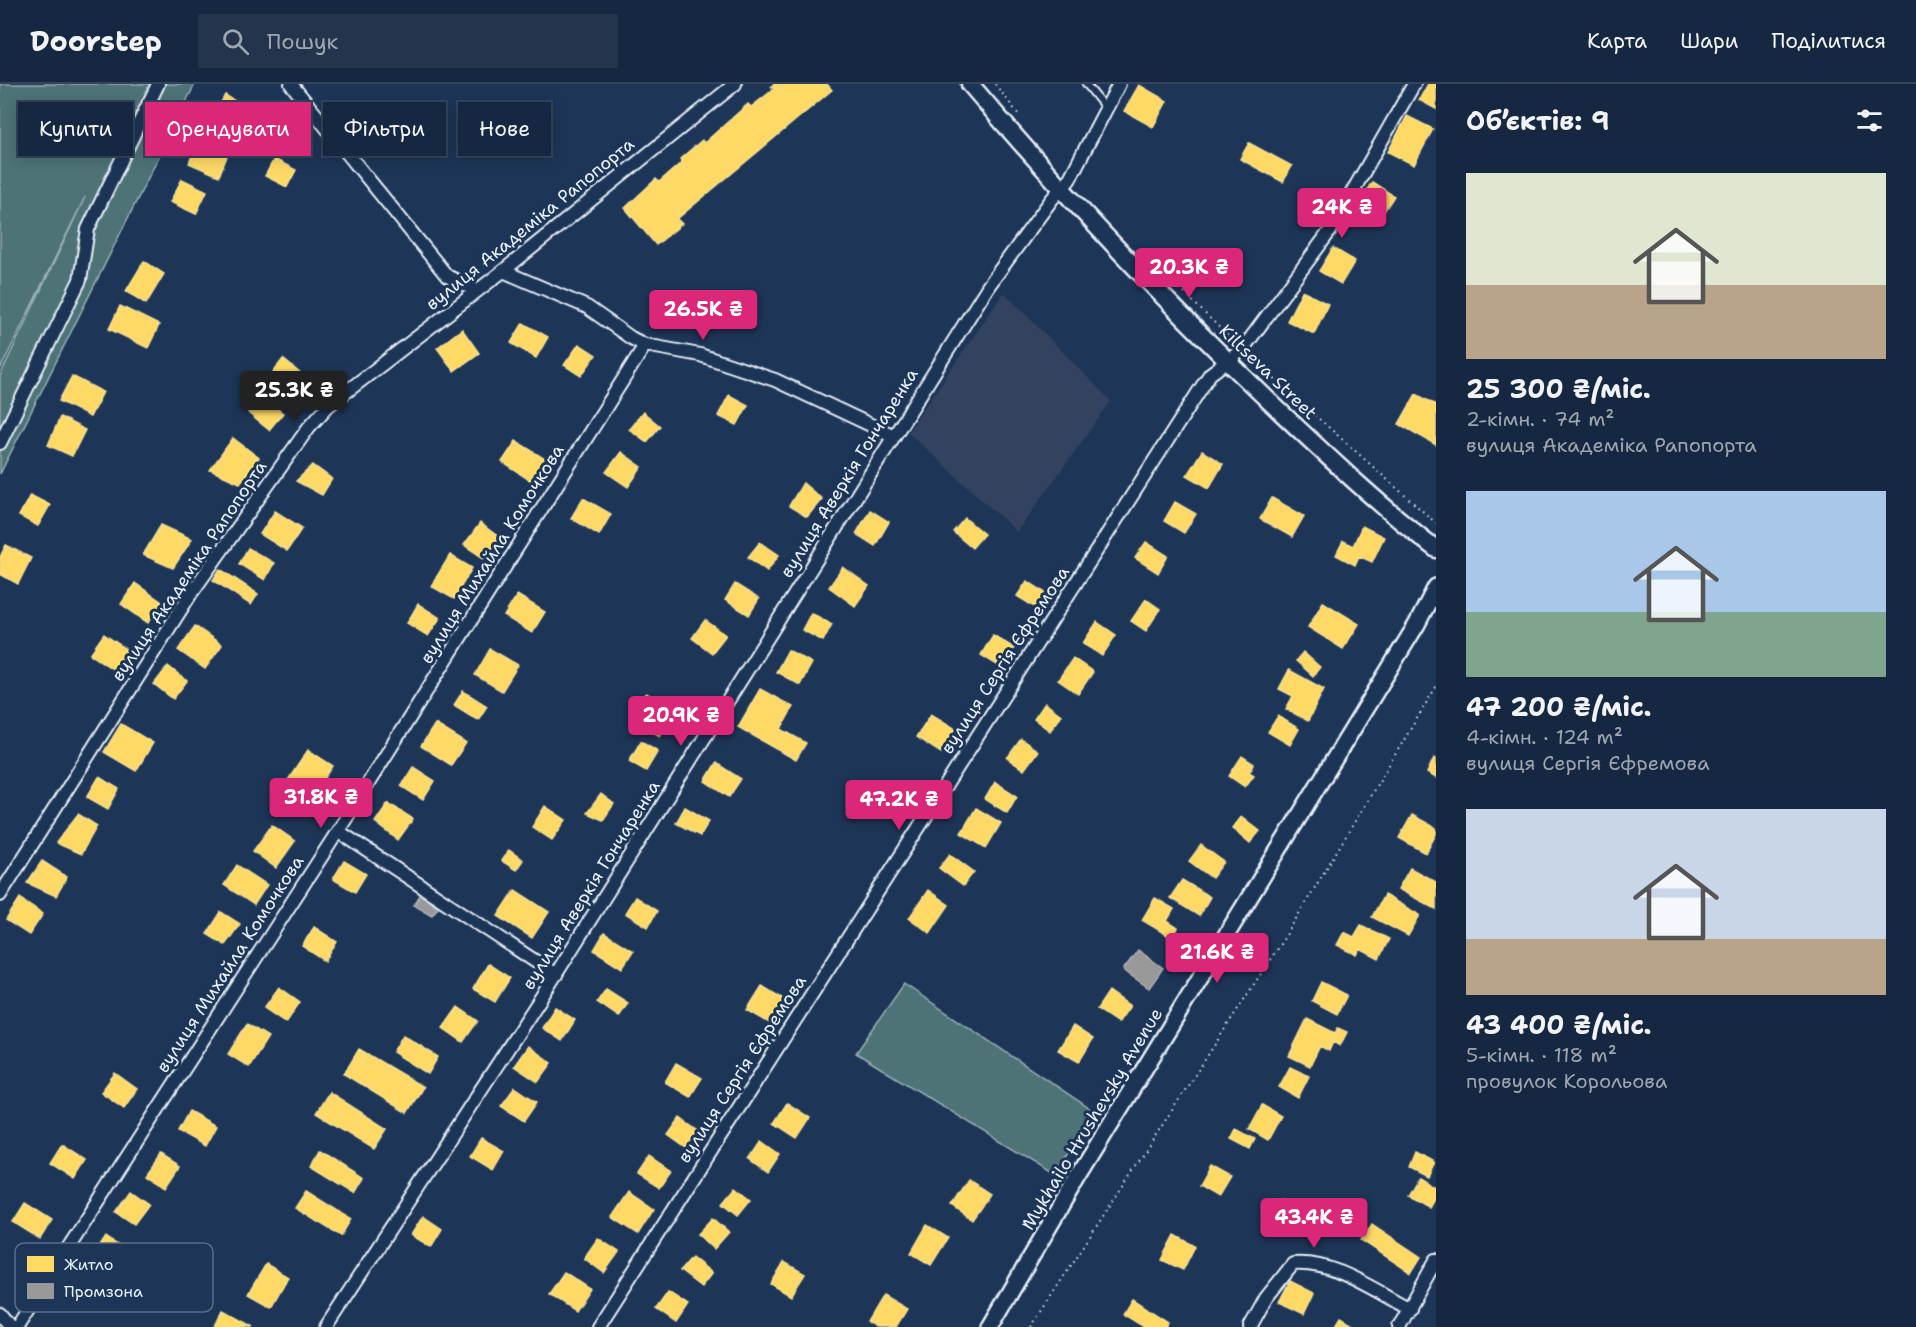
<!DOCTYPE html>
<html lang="uk">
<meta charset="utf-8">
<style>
:root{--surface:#162841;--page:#23344c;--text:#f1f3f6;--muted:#9ea6b1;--line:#35445a;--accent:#db2777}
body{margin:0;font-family:"Shantell Sans",sans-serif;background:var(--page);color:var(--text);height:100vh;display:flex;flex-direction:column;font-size:22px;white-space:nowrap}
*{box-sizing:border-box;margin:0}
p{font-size:20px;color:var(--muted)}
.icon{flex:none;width:33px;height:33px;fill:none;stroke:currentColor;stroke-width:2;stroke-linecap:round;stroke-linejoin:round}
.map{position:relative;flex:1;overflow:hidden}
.sheet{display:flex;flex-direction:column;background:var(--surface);width:480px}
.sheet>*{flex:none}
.banner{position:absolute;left:18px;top:18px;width:570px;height:54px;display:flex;gap:12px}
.price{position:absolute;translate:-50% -51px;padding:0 14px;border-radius:6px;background:var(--accent);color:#fff;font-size:20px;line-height:39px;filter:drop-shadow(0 2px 3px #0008)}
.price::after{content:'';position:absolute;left:50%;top:36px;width:18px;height:14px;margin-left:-9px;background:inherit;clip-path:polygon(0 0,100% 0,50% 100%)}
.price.selected{background:#222;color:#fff}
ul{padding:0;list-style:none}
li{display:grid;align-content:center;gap:12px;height:318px;padding:0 30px}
li span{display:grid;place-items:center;height:186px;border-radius:0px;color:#555}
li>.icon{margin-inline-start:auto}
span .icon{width:108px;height:108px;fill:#fffc;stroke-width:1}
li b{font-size:26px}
h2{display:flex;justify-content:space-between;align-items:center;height:72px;padding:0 30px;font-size:26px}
.tag{padding:0 21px;border-radius:0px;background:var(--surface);box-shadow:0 3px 15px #0003,0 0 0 2px var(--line);font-size:21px;line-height:54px}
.tag.selected{background:var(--accent);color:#fff}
header{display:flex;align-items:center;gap:36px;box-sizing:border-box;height:84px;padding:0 30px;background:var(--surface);border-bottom:2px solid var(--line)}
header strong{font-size:28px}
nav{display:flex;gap:33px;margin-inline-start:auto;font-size:21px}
.search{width:420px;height:54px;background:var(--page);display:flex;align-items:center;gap:15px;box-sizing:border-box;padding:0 21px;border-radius:0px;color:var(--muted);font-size:22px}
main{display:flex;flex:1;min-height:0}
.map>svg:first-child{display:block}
</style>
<header>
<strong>Doorstep</strong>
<div class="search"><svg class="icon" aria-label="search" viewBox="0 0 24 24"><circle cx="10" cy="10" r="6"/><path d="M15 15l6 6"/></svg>Пошук</div>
<nav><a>Карта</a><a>Шари</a><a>Поділитися</a></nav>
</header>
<main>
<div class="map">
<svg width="1436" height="1243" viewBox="0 0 1436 1243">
<rect width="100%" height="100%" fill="#1d3557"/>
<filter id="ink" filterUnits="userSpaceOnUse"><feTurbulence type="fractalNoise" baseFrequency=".0167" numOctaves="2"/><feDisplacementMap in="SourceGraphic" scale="12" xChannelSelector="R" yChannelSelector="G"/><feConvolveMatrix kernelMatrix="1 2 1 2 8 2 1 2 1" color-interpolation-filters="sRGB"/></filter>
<g filter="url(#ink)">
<path fill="#32435e" d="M1004,208L1111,317L1017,448L908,348Z"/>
<path fill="#4d7376" stroke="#9ab2b7" stroke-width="1.5" d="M0,0H195L0,390V292L85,113L0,286Z
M904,900L1095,1028L1055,1091L856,969Z"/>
<path fill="#ffd966" stroke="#f8e092" stroke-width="1.5" d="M774,0H827L832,6L677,135L682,140L656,161L625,124L656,95L659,98L682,78L680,75L702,56L704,59L748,20L751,23L774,5L771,2Z
M1428,0H1436V25L1419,16Z
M1139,1L1167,17L1153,43L1124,27Z
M225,11L250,26L239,45L214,31Z
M1407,32L1433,45L1414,81L1388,68Z
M202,47L232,60L219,92L189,79Z
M1249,59L1292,82L1283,98L1240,75Z
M274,75L296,86L287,103L265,92Z
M182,95L207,107L196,130L170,118Z
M1372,98L1394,112L1379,135L1357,121Z
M1333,164L1355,177L1341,200L1319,187Z
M144,177L164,190L146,220L126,207Z
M1302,207L1328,220L1314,250L1287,237Z
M120,222L159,241L148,264L109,245Z
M523,239L548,253L536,274L511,259Z
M462,245L479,269L454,287L437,264Z
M579,260L596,271L581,292L564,281Z
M283,275L307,295L290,316L266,297Z
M72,292L103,308L90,333L59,317Z
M1416,310L1436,321V361L1399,340Z
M729,311L748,321L737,341L718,332Z
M261,312L283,329L269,346L248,329Z
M643,328L660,342L647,358L629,345Z
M60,333L85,346L72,372L48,361Z
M233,354L259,374L240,399L210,386Z
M516,357L545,375L531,397L502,378Z
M1202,367L1223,380L1209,404L1187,391Z
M621,368L642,383L628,403L606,388Z
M313,381L332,395L322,411L296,397Z
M803,399L822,415L807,433L789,422Z
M30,411L50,421L38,442L19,432Z
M583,414L611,430L599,451L571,434Z
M1272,414L1304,432L1292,453L1260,435Z
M1175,418L1196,430L1184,449L1164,437Z
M870,426L889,438L875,462L856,450Z
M275,427L302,444L287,467L260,450Z
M965,434L984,450L972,464L953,448Z
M480,439L500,454L485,475L464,461Z
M161,441L192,455L173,484L143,471Z
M1362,442L1384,453L1372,478L1359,472L1355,481L1336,471L1343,457L1353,462Z
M760,458L779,471L767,487L748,473Z
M1146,458L1168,472L1158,489L1135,474Z
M6,461L31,474L18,500L0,490V473Z
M248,464L274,479L265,496L239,480Z
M450,471L472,484L454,515L431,502Z
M843,483L869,502L855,522L829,503Z
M220,485L258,510L251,521L213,496Z
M1027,497L1046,509L1036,524L1017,512Z
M135,499L162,518L148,539L121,520Z
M735,500L759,515L749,531L725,516Z
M517,511L545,528L532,549L504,532Z
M1146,515L1160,525L1146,547L1131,537Z
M1323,518L1359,540L1343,565L1308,543Z
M418,520L440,534L428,552L407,539Z
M811,529L832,540L823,557L802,546Z
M705,536L726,551L712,569L692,554Z
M1097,538L1116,551L1102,572L1083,559Z
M195,542L222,561L205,585L178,566Z
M104,550L130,568L117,588L90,570Z
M993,551L1014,564L1002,584L981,571Z
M490,565L518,581L502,607L475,591Z
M788,566L812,579L800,601L776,588Z
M1303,568L1320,583L1313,592L1296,577Z
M1073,574L1093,588L1078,610L1058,596Z
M168,582L187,597L173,615L154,600Z
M1289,586L1324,605L1308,637L1286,625L1293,612L1279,605Z
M760,605L793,623L781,645L806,659L796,676L738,643Z
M463,607L487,622L478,636L454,621Z
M646,609L675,625L660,652L631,636Z
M1045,619L1061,631L1050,647L1034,635Z
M931,630L956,645L941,669L916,653Z
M1278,632L1299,645L1290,661L1268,648Z
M121,640L153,659L136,687L104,668Z
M435,640L466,659L451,681L421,662Z
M1021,655L1038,667L1024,686L1007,674Z
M641,657L658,667L646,687L629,677Z
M308,666L333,682L311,715L286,699Z
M1242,672L1254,680L1249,688L1254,691L1245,703L1229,692Z
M1434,674L1436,675V694L1427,689Z
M716,679L741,695L729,713L705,697Z
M413,683L435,697L423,716L401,702Z
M99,693L119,705L108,725L87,713Z
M995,698L1017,712L1007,729L985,715Z
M601,710L614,720L603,736L587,729Z
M388,719L413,735L398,756L375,738Z
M545,722L566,736L552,756L532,743Z
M685,723L709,737L700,752L676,739Z
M976,724L1001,739L986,764L961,749Z
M78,730L97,742L81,770L56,759Z
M1412,731L1436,744V750L1426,769L1399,754Z
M1241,732L1260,747L1250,759L1232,744Z
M272,741L295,757L276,784L253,767Z
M1201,761L1224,778L1212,794L1189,777Z
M509,766L523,776L516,786L502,777Z
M950,770L974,788L963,802L939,784Z
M42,777L67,793L56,812L27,799Z
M344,777L366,790L355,808L333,795Z
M237,781L267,801L254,821L224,801Z
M1410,784L1436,798V825L1398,805Z
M1182,796L1210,813L1199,832L1170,814Z
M515,806L549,828L532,854L498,832Z
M928,806L949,821L930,849L909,834Z
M1384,811L1420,831L1408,852L1372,833Z
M635,813L657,827L648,843L625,829Z
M20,814L43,830L29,851L6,836Z
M1155,814L1174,825L1167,837L1178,844L1172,854L1142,836Z
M221,828L240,840L225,861L207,850Z
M1361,841L1389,855L1379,875L1360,865L1357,871L1337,861L1344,848L1354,853Z
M314,843L337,858L325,877L302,862Z
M604,849L633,867L622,884L594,866Z
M488,880L510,894L495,918L473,905Z
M1321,898L1347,911L1337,930L1312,917Z
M762,902L785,916L771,940L747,926Z
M279,903L300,918L286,939L264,924Z
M606,905L628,919L619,933L597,918Z
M1109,907L1130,922L1118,939L1097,925Z
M458,923L478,937L463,958L443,944Z
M555,923L575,936L562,957L542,944Z
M1307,935L1335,949L1338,944L1347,948L1340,962L1333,958L1329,967L1320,962L1310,982L1289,972Z
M247,940L268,953L249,983L228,970Z
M1073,942L1093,955L1079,978L1058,966Z
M403,951L438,973L428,990L393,968Z
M528,962L552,979L538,998L514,982Z
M359,965L423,1003L407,1029L344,990Z
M676,979L702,994L690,1013L665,998Z
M1290,983L1309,992L1298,1014L1279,1003Z
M115,989L137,1005L124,1024L101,1008Z
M515,1003L537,1018L524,1037L501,1022Z
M329,1008L387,1045L374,1065L316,1029Z
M787,1019L810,1034L797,1054L774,1039Z
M1262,1021L1281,1032L1268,1056L1249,1045Z
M189,1027L216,1042L205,1062L178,1047Z
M680,1034L698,1047L686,1064L668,1051Z
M1236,1045L1255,1055L1250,1065L1231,1055Z
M481,1054L504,1067L493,1086L470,1072Z
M762,1057L780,1070L768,1088L750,1075Z
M62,1060L87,1076L75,1095L50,1079Z
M320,1066L364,1094L355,1109L311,1082Z
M1415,1068L1434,1078L1427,1092L1409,1083Z
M161,1070L180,1082L166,1103L147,1090Z
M649,1072L671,1087L659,1104L637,1090Z
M1210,1082L1230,1093L1218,1113L1199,1102Z
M1418,1093L1436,1104V1111L1429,1123L1408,1111Z
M969,1096L990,1110L972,1136L952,1122Z
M736,1103L751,1115L738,1131L723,1119Z
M131,1107L149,1120L134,1140L116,1128Z
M306,1107L351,1135L341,1152L295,1124Z
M629,1108L654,1125L638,1150L612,1133Z
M1281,1116L1300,1125L1290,1146L1270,1136Z
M25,1119L52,1136L40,1155L13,1138Z
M423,1132L442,1145L431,1163L411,1151Z
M713,1134L729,1148L714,1165L698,1150Z
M1372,1140L1421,1173L1411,1189L1361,1156Z
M927,1141L948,1154L931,1181L911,1169Z
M1175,1151L1195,1162L1183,1186L1162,1176Z
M106,1153L123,1165L110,1183L94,1171Z
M598,1154L619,1168L604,1189L584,1174Z
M692,1173L712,1189L701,1203L680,1187Z
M784,1178L805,1190L791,1212L771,1200Z
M266,1180L288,1193L271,1223L248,1210Z
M564,1188L590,1205L575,1227L549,1210Z
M1290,1197L1314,1209L1304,1230L1279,1218Z
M668,1208L688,1221L676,1239L656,1225Z
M883,1211L907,1225L896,1243H876L867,1238Z
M1132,1215L1168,1238L1165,1243H1144L1123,1230Z
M223,1226L254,1243H217L215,1242Z
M1341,1233L1358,1243H1335Z"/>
<path fill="#999" stroke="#b1b3b6" stroke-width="1.5" d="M420,811L439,822L432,831L414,821Z
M1138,866L1163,884L1149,904L1123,886Z"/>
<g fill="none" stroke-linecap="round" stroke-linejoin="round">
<defs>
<path id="service" d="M1086,0L1106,25"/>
<path id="minor" d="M291,0L447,192L477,207
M503,187L587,223L631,254L645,261L700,271L775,296L894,352
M0,359L80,196L88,145L158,0
M338,747L556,891
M0,811L190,511L309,343L328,322L503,187L735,0
M0,1230L10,1243
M17,1243L338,747L645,261
M326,1243L546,906L989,201L1052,115L1069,96L1119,0
M598,1243L1210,290L1242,266L1330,147L1414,0
M1250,1243L1266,1214L1293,1180C1335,1177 1373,1206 1410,1225
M1399,1243L1436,1176"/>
<path id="tertiary" d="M990,1243L1078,1093L1417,540L1436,503"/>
<path id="secondary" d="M970,0C1064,111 1164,217 1269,317C1323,368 1377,420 1436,465"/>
</defs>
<use href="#service" stroke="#e8f1f8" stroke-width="10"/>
<use href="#minor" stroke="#e8f1f8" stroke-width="16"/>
<use href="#tertiary" stroke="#e8f1f8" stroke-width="20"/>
<use href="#secondary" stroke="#e8f1f8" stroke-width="21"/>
<path stroke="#e8f1f8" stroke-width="2" stroke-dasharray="1.5 4.5" stroke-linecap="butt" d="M995,0L1019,31
M1171,196L1233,257
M1252,275L1436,439
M1031,1243L1288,848L1436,603"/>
<use href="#service" stroke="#1d3557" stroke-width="6"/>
<use href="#minor" stroke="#1d3557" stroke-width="12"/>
<use href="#tertiary" stroke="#1d3557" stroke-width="15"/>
<use href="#secondary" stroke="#1d3557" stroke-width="16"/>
</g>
</g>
<g text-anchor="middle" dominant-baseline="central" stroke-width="6" stroke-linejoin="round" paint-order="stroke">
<g font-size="18" fill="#e8f1f8" stroke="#1d3557">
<text transform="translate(530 140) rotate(-39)">вулиця Академіка Рапопорта</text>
<text transform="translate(1268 288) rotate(44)">Kiltseva Street</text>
<text transform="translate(849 389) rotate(-58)">вулиця Аверкія Гончаренка</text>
<text transform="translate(492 470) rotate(-58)">вулиця Михайла Комочкова</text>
<text transform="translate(189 487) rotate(-56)">вулиця Академіка Рапопорта</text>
<text transform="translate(1005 576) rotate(-57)">вулиця Сергія Єфремова</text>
<text transform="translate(591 801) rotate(-58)">вулиця Аверкія Гончаренка</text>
<text transform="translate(230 880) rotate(-57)">вулиця Михайла Комочкова</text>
<text transform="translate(742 985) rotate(-57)">вулиця Сергія Єфремова</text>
<text transform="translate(1092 1035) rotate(-59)">Mykhailo Hrushevsky Avenue</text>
</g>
</g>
<rect x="15" y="1159" width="198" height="69" rx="9" fill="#1d3557" stroke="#5a6d87" stroke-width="1.5"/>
<rect x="27" y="1172" width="27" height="16" fill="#ffd966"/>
<rect x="27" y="1199" width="27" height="16" fill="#999"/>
<g font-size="16" fill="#e8f1f8">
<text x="64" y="1186">Житло</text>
<text x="64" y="1213">Промзона</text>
</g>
</svg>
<b class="price" style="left:1342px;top:155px">24K ₴</b>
<b class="price" style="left:1189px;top:215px">20.3K ₴</b>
<b class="price" style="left:703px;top:257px">26.5K ₴</b>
<b class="price selected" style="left:294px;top:338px">25.3K ₴</b>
<b class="price" style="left:681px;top:663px">20.9K ₴</b>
<b class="price" style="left:321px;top:745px">31.8K ₴</b>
<b class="price" style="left:899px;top:747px">47.2K ₴</b>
<b class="price" style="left:1217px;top:900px">21.6K ₴</b>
<b class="price" style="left:1314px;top:1165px">43.4K ₴</b>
<div class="banner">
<a class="tag">Купити</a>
<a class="tag selected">Орендувати</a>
<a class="tag">Фільтри</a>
<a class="tag">Нове</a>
</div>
</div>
<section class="sheet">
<h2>Об’єктів: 9<svg class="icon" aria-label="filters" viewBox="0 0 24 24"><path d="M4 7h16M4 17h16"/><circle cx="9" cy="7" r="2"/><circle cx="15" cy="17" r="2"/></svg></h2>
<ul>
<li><span style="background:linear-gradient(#dfe7d0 60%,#b9a48a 0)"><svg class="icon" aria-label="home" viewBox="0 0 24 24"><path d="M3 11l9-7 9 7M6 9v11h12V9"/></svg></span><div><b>25 300 ₴/міс.</b><p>2-кімн. · 74 m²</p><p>вулиця Академіка Рапопорта</p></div></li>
<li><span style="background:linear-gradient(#a9c7e8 65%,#7fa58c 0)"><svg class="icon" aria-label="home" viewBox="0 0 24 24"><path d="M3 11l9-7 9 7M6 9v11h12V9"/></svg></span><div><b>47 200 ₴/міс.</b><p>4-кімн. · 124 m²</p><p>вулиця Сергія Єфремова</p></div></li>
<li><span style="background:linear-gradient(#c9d6e8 70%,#b9a48a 0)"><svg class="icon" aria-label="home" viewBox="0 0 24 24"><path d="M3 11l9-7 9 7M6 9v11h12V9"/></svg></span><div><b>43 400 ₴/міс.</b><p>5-кімн. · 118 m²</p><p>провулок Корольова</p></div></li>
</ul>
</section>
</main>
